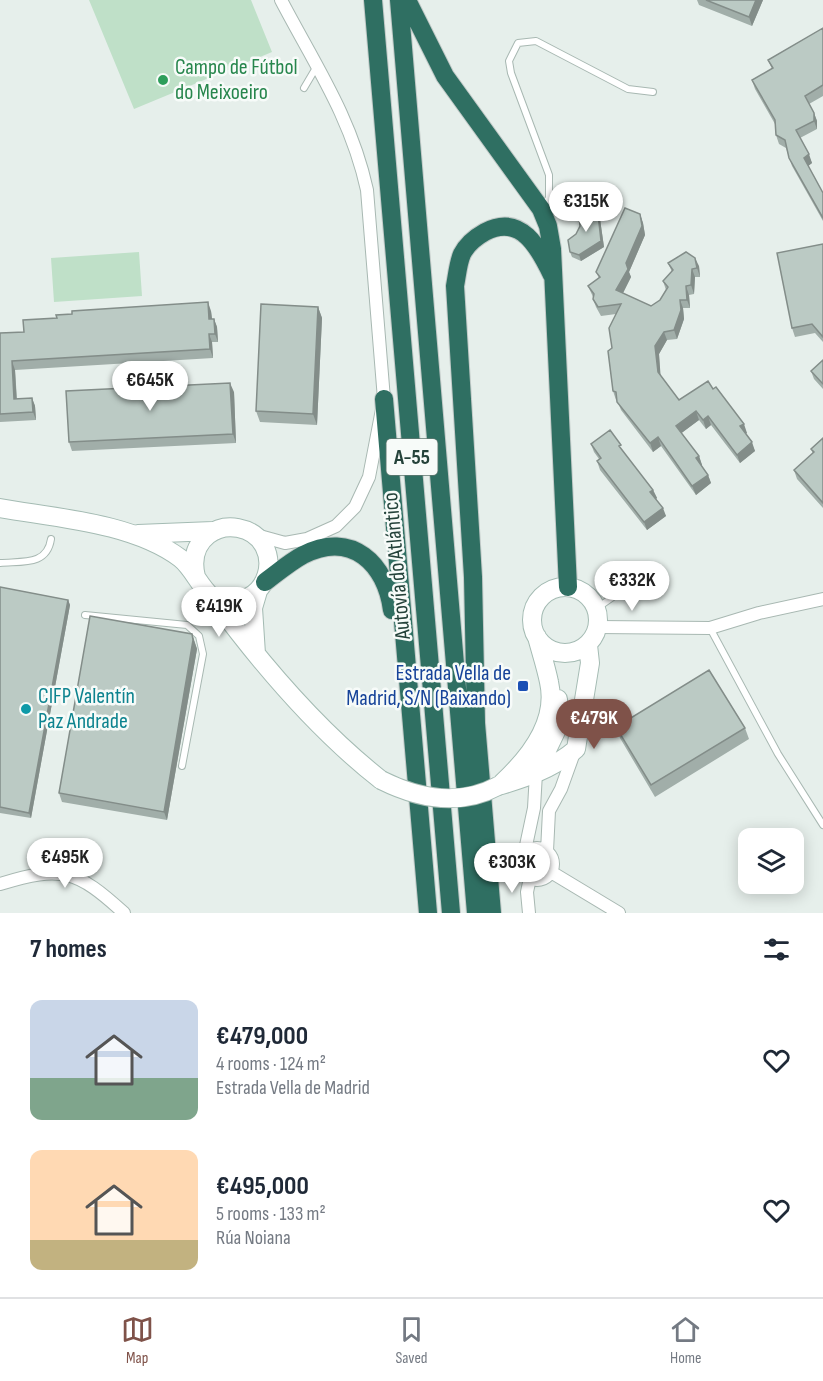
<!DOCTYPE html>
<meta charset="utf-8">
<style>
:root{--surface:#fff;--page:#f2f2f3;--text:#1f2937;--muted:#747a83;--line:#e0e1e3;--accent:#7f5249}
body{margin:0;font-family:"Sofia Sans Condensed",sans-serif;background:var(--page);color:var(--text);height:100vh;display:flex;flex-direction:column;font-size:22px;white-space:nowrap}
*{box-sizing:border-box;margin:0}
p{font-size:20px;color:var(--muted)}
.icon{flex:none;width:33px;height:33px;fill:none;stroke:currentColor;stroke-width:2;stroke-linecap:round;stroke-linejoin:round}
.map{position:relative;height:913px;overflow:hidden}
.side{display:flex;flex-direction:column;background:var(--surface);flex:1}
.side>*{flex:none}
.tools{position:absolute;left:738px;top:828px;display:grid;gap:12px}
.tools a{display:grid;place-items:center;width:66px;height:66px;border-radius:12px;background:var(--surface);box-shadow:0 3px 15px #0003;font-size:30px}
.price{position:absolute;translate:-50% -51px;padding:0 14px;border-radius:21px;background:#fff;color:#222;font-size:20px;line-height:39px;filter:drop-shadow(0 2px 3px #0008)}
.price::after{content:'';position:absolute;left:50%;top:36px;width:18px;height:14px;margin-left:-9px;background:inherit;clip-path:polygon(0 0,100% 0,50% 100%)}
.price.active{background:var(--accent);color:#fff}
ul{padding:0;list-style:none}
li{display:flex;align-items:center;gap:18px;height:150px;padding:0 30px}
li span{display:grid;place-items:center;flex:none;width:168px;height:120px;border-radius:12px;color:#555}
li>.icon{margin-inline-start:auto}
span .icon{width:72px;height:72px;fill:#fffc;stroke-width:1}
li b{font-size:26px}
h2{display:flex;justify-content:space-between;align-items:center;height:72px;padding:0 30px;font-size:26px}
.dock{display:flex;justify-content:space-around;align-items:center;height:84px;border-top:2px solid var(--line);background:var(--surface);font-size:16px;color:var(--muted)}
.dock a{display:grid;justify-items:center;gap:3px}
.dock .active{color:var(--accent)}
.map>svg:first-child{display:block}
</style>
<div class="map">
<svg width="823" height="913" viewBox="0 0 823 913">
<rect width="100%" height="100%" fill="#e6efeb"/>
<path fill="#bfe0c8" d="M89,0H251L272,52L134,109Z
M139,252L142,296L54,302L51,258Z"/>
<g fill="none" stroke-linecap="round" stroke-linejoin="round">
<defs>
<path id="lane" d="M304,88L317,66
M542,208L549,198V175L511,73L509,61L518,43L536,41L628,89L653,92
M0,563C22,561 47,566 51,539
M597,608L643,576
M85,615L187,625L199,636L203,654L182,766
M710,628L778,754L823,825"/>
<path id="street" d="M256,535L285,543L307,539L336,526L355,507L369,477L384,399L367,190C351,117 315,65 281,0
M598,627L710,628L759,613L823,599
M521 864a16 16 0 1 1 32 0a16 16 0 1 1-32 0Z
M547,851L549,811L561,789L575,750
M524,855L534,808L536,773
M551,872L619,913
M0,884C62,865 77,870 124,913
M529,913L527,892L530,878"/>
<path id="secondary" d="M0,508C57,518 133,523 180,558C193,568 199,586 212,597C261,664 316,729 381,780
M138,534L213,531
M196,577C192,561 194,546 208,535C217,528 227,526 238,528C290,538 271,620 212,597
M532 620a33 33 0 1 1 66 0a33 33 0 1 1-66 0Z
M256,654L253,608L258,591
M536,773L559,725L558,699
M502,783C529,758 558,722 549,682C546,667 541,652 537,637
M498,786C526,778 554,768 576,749L590,663L588,645"/>
<path id="highway" d="M373,0L451,913
M399,0L476,913
M407,0L445,76L541,209L548,226L552,249L568,587
M384,399L428,913
M265,582C277,573 290,562 303,555C352,530 386,564 392,610
M492,913L476,723L473,577L455,286C457,276 458,263 462,254C467,244 476,237 485,232C521,213 539,248 552,275"/>
</defs>
<use href="#lane" stroke="#a8b8b2" stroke-width="8"/>
<use href="#street" stroke="#a8b8b2" stroke-width="14"/>
<use href="#secondary" stroke="#a4bbb3" stroke-width="20"/>
<use href="#highway" stroke="#c2cac8" stroke-width="20"/>
<use href="#lane" stroke="#fff" stroke-width="6"/>
<use href="#street" stroke="#fff" stroke-width="12"/>
<use href="#secondary" stroke="#fff" stroke-width="18"/>
<use href="#highway" stroke="#2f6f62" stroke-width="18"/>
<defs>
<path id="secondary-bridge" d="M381,780C419,799 459,807 498,786"/>
</defs>
<use href="#secondary-bridge" stroke="#a4bbb3" stroke-width="20" stroke-linecap="butt"/>
<use href="#secondary-bridge" stroke="#fff" stroke-width="18"/>
</g>
<path fill="#a1aea9" d="M697,0H763L752,26L699,5Z
M823,28V96L809,104L814,113L817,121V129L800,138L812,163L808,166L823,193V221L792,166L786,148L779,144L776,135L775,124L755,89L752,80L772,69L768,60Z
M598,214L600,219L604,247L581,261L572,257L570,252L576,234Z
M640,214L643,223L645,235L629,272L631,277L623,293L651,306L660,300L666,290L663,281L672,272L668,263L699,266L700,277H695L694,294L689,295L690,308H683L684,319L677,339L667,340L659,354L660,375L679,400L747,433H746L755,451L740,463L711,425L706,429L699,420L681,433L699,456L702,465H701L708,475L711,483L696,495L661,446L653,452L621,410L617,400H616L613,391L612,348L616,314L601,316L596,307L593,299V297L588,286L599,278L596,272Z
M823,244V342L815,333L795,337L792,328Z
M318,307L322,318L317,425L260,422L256,411Z
M211,311L212,319H214L217,327L218,342H212L213,358L15,370L17,399L32,398L35,406L36,420L0,422V333L24,332L57,318Z
M823,360V389L814,379L811,371Z
M234,392L236,443L72,451L69,442Z
M823,438V508L797,479L794,470L813,454L811,449Z
M591,444L623,452L653,490L657,498L656,499L666,516L647,530L600,470L597,461L599,459L594,452Z
M0,587L68,600L70,605L31,818L0,813Z
M192,634L197,649L167,820L62,802L59,793Z
M616,727L745,728L749,739L655,797L620,738Z"/>
<path fill="#838d89" d="M756,0H763L752,26L749,17Z
M814,113L817,121V129L814,121Z
M809,154L812,163L807,167L804,158Z
M598,214L600,219L604,247L581,261L579,255Z
M640,214L643,223L645,235L629,272L631,277L620,299L616,290L626,263Z
M695,258L699,266L700,277L697,268Z
M692,269L695,277L694,294L691,285Z
M686,286L689,295L690,308L687,300Z
M680,300L683,308L684,319L677,339L674,330Z
M208,302L211,311L213,327L209,319Z
M318,307L322,318L317,425L313,414Z
M214,319L217,327L218,342L215,334Z
M664,332L667,340L659,354L661,381L658,372L655,346Z
M209,334L212,342L213,358L210,349Z
M12,361L15,370L17,407L14,399Z
M230,383L234,392L236,443L233,434Z
M32,398L35,406L36,420L33,412Z
M696,411L699,420L679,435L676,426Z
M708,416L711,425L706,429L703,420Z
M744,424L747,433L743,435L740,426Z
M658,437L661,446L653,452L650,443Z
M752,442L755,451L740,463L737,455Z
M699,456L702,465L699,467L696,458Z
M708,475L711,483L696,495L692,486Z
M653,490L657,498L654,501L650,492Z
M663,508L666,516L647,530L644,522Z
M68,600L70,605L31,818L29,813Z
M192,634L197,649L167,820L164,812Z"/>
<path fill="#bbcac4" stroke="#838d89" stroke-width="1.5" d="M706,0H756L749,17Z
M823,28V85L805,96L814,113V121L796,130L809,154L804,158L823,193V218L789,158L785,140L776,135L775,120L752,80L773,68L768,60Z
M625,208L640,214L642,226L626,263L628,269L616,290L651,306L660,300L668,287L663,281L673,270L668,263L686,252L695,258L697,268L692,269L691,285L686,286L687,300H680L681,310L674,330L664,332L655,346L658,372L679,400L708,381L713,389L716,387L744,424L740,426L752,442L737,455L708,416L703,420L696,411L676,426L699,456L696,458L708,475L692,486L658,437L650,443L617,402L616,392L613,391L608,351L612,348L609,328L621,304L598,307L593,299L594,294L588,286L600,277L596,272Z
M587,209L598,214L601,241L579,255L570,252L568,240L576,234L580,226L579,216Z
M823,244V337L812,324L792,328L777,253Z
M208,302L209,319H214L215,334H209L210,349L12,361L14,399L32,398L33,412L0,414V333L24,332L23,320L57,318L56,315L72,314V311Z
M261,304L318,307L313,414L256,411Z
M823,360V384L811,371Z
M230,383L233,434L69,442L66,391Z
M610,430L621,445L619,446L653,490L650,492L663,508L644,522L597,461L601,458L591,444Z
M823,438V503L794,470L814,452L811,449Z
M0,587L68,600L29,813L0,807Z
M90,616L192,634L193,640L164,812L59,793Z
M709,670L745,728L651,785L616,727Z"/>
<circle fill="#2e9e5b" stroke="#f7fbf9" stroke-width="2" cx="163" cy="80" r="6"/>
<rect fill="#1a4fb4" stroke="#f7fbf9" stroke-width="2" x="517" y="680" width="12" height="12" rx="3"/>
<circle fill="#0f9aa8" stroke="#f7fbf9" stroke-width="2" cx="26" cy="709" r="6"/>
<g text-anchor="middle" dominant-baseline="central" stroke-width="5" stroke-linejoin="round" paint-order="stroke">
<rect fill="#f7fbf9" stroke="#637a73" stroke-width="1.5" x="386.5" y="439" width="51" height="36" rx="4.5"/>
<g font-size="21" font-weight="bold" fill="#24423a">
<text x="412" y="457">A-55</text>
</g>
<g font-size="22" fill="#27864d" stroke="#f7fbf9" text-anchor="start">
<text x="175" y="67">Campo de Fútbol<tspan x="175" dy="25">do Meixoeiro</tspan></text>
</g>
<g font-size="22" fill="#24423a" stroke="#f7fbf9">
<text transform="translate(397 566) rotate(-95)">Autovía do Atlántico</text>
</g>
<g font-size="22" fill="#164399" stroke="#f7fbf9" text-anchor="end">
<text x="511" y="673">Estrada Vella de<tspan x="511" dy="25">Madrid, S/N (Baixando)</tspan></text>
</g>
<g font-size="22" fill="#0d838f" stroke="#f7fbf9" text-anchor="start">
<text x="38" y="696">CIFP Valentín<tspan x="38" dy="25">Paz Andrade</tspan></text>
</g>
</g>
</svg>
<div class="tools">
<a><svg class="icon" aria-label="layers" viewBox="0 0 24 24"><path d="M12 4l9 5-9 5-9-5zM3 14l9 5 9-5"/></svg></a>
</div>
<b class="price" style="left:586px;top:233px">€315K</b>
<b class="price" style="left:150px;top:412px">€645K</b>
<b class="price" style="left:632px;top:612px">€332K</b>
<b class="price" style="left:219px;top:638px">€419K</b>
<b class="price active" style="left:594px;top:750px">€479K</b>
<b class="price" style="left:65px;top:889px">€495K</b>
<b class="price" style="left:512px;top:894px">€303K</b>
</div>
<section class="side">
<h2>7 homes<svg class="icon" aria-label="filters" viewBox="0 0 24 24"><path d="M4 7h16M4 17h16"/><circle cx="9" cy="7" r="2"/><circle cx="15" cy="17" r="2"/></svg></h2>
<ul>
<li><span style="background:linear-gradient(#c9d6e8 65%,#7fa58c 0)"><svg class="icon" aria-label="home" viewBox="0 0 24 24"><path d="M3 11l9-7 9 7M6 9v11h12V9"/></svg></span><div><b>€479,000</b><p>4 rooms · 124 m²</p><p>Estrada Vella de Madrid</p></div><svg class="icon" aria-label="heart" viewBox="0 0 24 24"><path d="M12 20l-8-8c-3-5 5-10 8-4 3-6 11-1 8 4z"/></svg></li>
<li><span style="background:linear-gradient(#ffd9b3 75%,#c2b280 0)"><svg class="icon" aria-label="home" viewBox="0 0 24 24"><path d="M3 11l9-7 9 7M6 9v11h12V9"/></svg></span><div><b>€495,000</b><p>5 rooms · 133 m²</p><p>Rúa Noiana</p></div><svg class="icon" aria-label="heart" viewBox="0 0 24 24"><path d="M12 20l-8-8c-3-5 5-10 8-4 3-6 11-1 8 4z"/></svg></li>
</ul>
</section>
<nav class="dock">
<a class="active"><svg class="icon" aria-label="map" viewBox="0 0 24 24"><path d="M3 6l6-2 6 2 6-2v14l-6 2-6-2-6 2zM9 4v14M15 6v14"/></svg>Map</a>
<a><svg class="icon" aria-label="saved" viewBox="0 0 24 24"><path d="M7 4h10v16l-5-4-5 4z"/></svg>Saved</a>
<a><svg class="icon" aria-label="home" viewBox="0 0 24 24"><path d="M3 11l9-7 9 7M6 9v11h12V9"/></svg>Home</a>
</nav>
